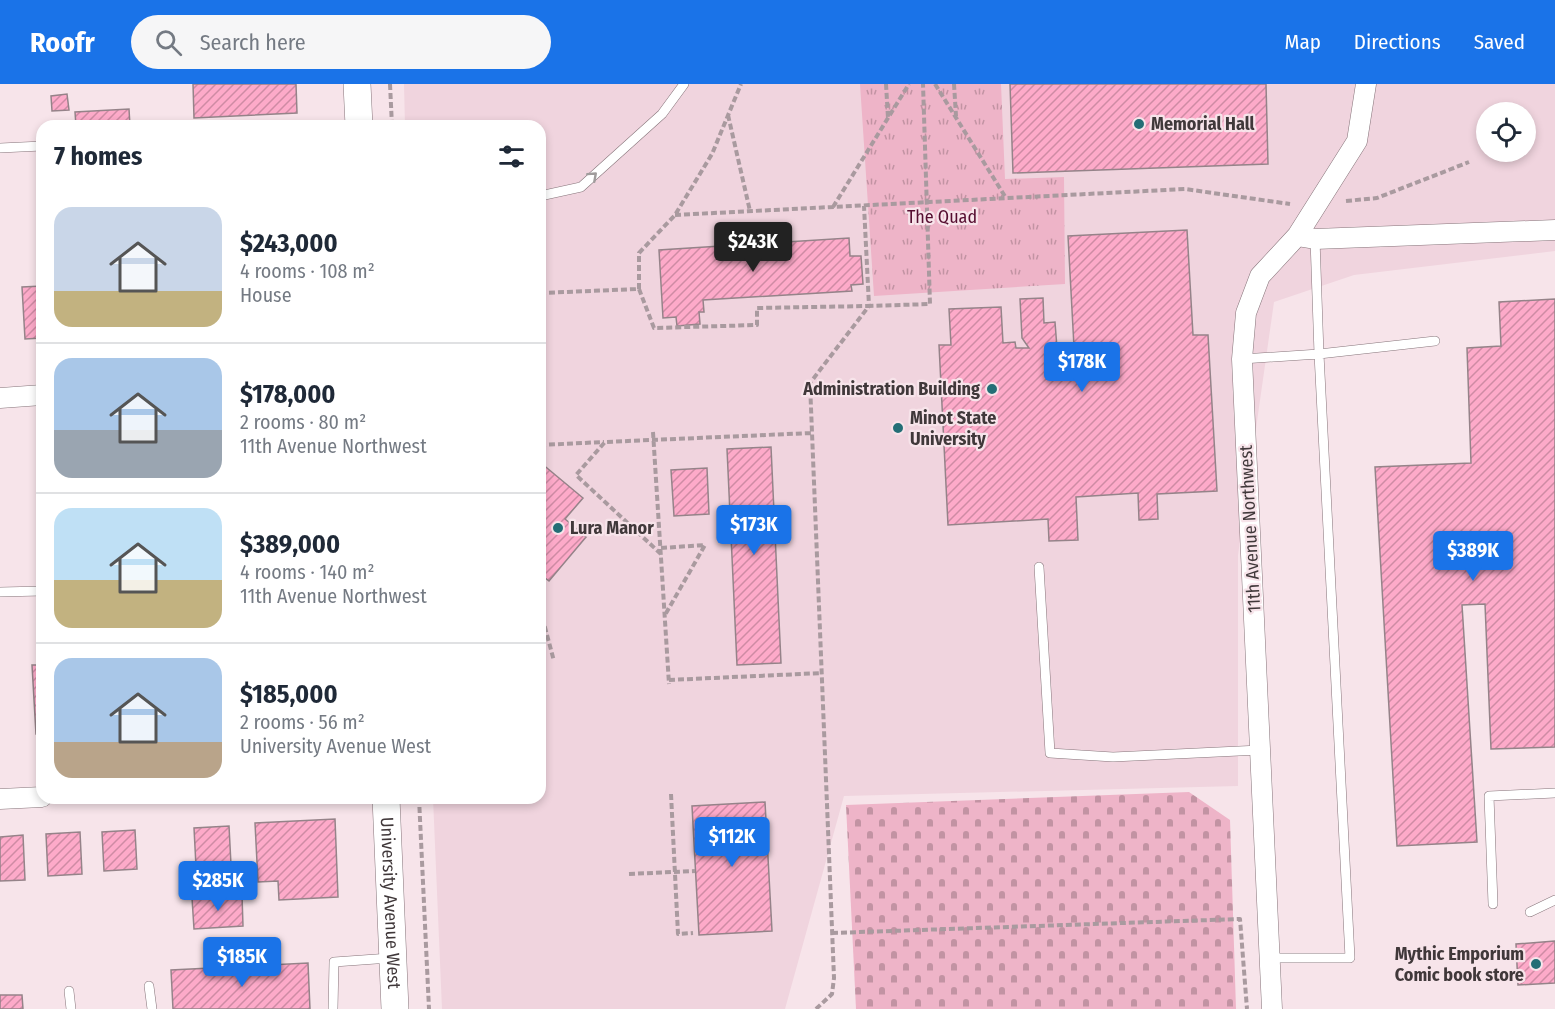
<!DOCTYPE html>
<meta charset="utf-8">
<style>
:root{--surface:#fff;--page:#f6f6f7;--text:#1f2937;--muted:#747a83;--line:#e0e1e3;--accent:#1a73e8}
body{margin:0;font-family:"Fira Sans Condensed",sans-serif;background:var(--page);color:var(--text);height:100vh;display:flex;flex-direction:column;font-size:22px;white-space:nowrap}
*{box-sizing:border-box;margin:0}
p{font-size:20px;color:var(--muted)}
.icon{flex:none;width:33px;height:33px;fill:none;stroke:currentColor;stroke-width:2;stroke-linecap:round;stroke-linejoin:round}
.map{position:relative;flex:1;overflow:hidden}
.sheet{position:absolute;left:36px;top:36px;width:510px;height:684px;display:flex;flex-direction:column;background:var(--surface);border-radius:18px;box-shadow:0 3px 9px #0003}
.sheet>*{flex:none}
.buttons{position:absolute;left:1476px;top:18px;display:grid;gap:12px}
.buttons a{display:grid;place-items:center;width:60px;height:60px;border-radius:50%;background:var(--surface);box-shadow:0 3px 9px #0003;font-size:30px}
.price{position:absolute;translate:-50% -51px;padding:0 14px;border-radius:6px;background:var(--accent);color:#fff;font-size:20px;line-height:39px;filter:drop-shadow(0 2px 3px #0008)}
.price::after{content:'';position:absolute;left:50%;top:36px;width:18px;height:14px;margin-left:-9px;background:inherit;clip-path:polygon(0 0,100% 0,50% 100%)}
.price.current{background:#222;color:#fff}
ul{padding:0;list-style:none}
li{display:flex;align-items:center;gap:18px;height:150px;padding:0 18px}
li+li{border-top:2px solid var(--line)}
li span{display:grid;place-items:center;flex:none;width:168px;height:120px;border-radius:18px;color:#555}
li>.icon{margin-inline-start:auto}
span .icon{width:72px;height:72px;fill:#fffc;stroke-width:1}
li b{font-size:26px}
h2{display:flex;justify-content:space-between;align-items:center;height:72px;padding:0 18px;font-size:26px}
header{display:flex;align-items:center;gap:36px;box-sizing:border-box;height:84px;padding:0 30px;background:var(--accent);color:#fff}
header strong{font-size:28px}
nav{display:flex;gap:33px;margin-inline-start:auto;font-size:21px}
.search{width:420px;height:54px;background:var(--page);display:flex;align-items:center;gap:15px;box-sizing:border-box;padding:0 21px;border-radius:33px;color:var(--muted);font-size:22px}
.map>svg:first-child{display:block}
</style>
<header>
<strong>Roofr</strong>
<div class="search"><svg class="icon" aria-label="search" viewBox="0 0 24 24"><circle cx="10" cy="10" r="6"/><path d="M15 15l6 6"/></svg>Search here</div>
<nav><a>Map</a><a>Directions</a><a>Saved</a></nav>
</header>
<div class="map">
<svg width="1555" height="925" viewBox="0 0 1555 925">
<defs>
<pattern id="cemetery-stones" width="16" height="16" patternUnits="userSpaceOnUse" patternTransform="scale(1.5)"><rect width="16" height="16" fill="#eeb4c8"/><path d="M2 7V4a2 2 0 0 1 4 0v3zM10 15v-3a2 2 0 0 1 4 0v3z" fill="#c293a3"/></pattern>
<pattern id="park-tufts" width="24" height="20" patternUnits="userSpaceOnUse" patternTransform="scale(1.5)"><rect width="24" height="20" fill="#eeb4c8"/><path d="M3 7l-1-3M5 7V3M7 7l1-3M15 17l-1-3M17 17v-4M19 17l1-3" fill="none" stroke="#c293a3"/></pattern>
<pattern id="building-hatch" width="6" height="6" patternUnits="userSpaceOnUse" patternTransform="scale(1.5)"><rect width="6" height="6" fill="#fdaac9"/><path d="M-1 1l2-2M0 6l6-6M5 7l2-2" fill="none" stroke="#ce8ba4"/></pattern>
</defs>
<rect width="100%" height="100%" fill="#f7e4ea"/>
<path fill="#f0d4de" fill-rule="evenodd" d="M404,0H1555V167L1354,191L1274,218L1238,471V702L844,712L785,925H442L433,714H540V42H405ZM1486,28H1526V68H1486Z"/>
<path fill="url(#cemetery-stones)" d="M1189,708L1230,736L1236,925H856L846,721Z"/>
<path fill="url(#park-tufts)" d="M860,0H1001L1005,95L1064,93L1065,200L874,212Z"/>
<path fill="url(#building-hatch)" stroke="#958389" stroke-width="1.5" d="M193,0H296L297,29L194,34Z
M1010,0H1266L1268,80L1013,89Z
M67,10L69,26L52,27L51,12Z
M129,25L130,42H76L75,28Z
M1187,146L1193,251H1208L1217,407L1157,410L1158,435L1139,436L1138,409L1076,413L1078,456L1049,457L1048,435L948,441L939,261H951L949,225L1001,223L1003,259L1015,258L1016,264H1029L1022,254L1020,215L1043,214L1044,239L1055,238L1057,264L1074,263L1068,152Z
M849,154L850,172H861L863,200L851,201L852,207L703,216L704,228H699L700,240L677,242L676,233L663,234L659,166Z
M42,202V254L25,255L22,203Z
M1555,215V663L1491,665L1485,520L1462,521L1477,758L1397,762L1375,383L1471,379L1467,264L1501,262L1499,218Z
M771,363L781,579L737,581L727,365Z
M541,379L583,414L565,435L586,453L549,497L540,490Z
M707,384L709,430L674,432L671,386Z
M32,581H42V650H36Z
M765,718L772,847L699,851L692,722Z
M335,735L338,813L279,816L278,797L258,798L255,739Z
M229,742L232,800L197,802L194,744Z
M135,746L137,785L104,787L102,748Z
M80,748L82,790L48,792L46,750Z
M23,751L25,796L0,797V753Z
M242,811L243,842L194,845L192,814Z
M1555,857V899L1518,901L1516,860Z
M308,879L310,925H173L171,886Z
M0,911H22L23,925H0Z"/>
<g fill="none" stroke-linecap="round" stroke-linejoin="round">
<defs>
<path id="lane" d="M0,64L42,62
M540,112L581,103L662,30L684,0
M1315,155L1319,270L1435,257
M1242,275L1319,270L1350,874H1270
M1039,483L1050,669L1113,673L1260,666
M0,508L42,507
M1493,820L1489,712L1555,709
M1530,828L1555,816
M149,902L152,925
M69,907L71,925
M333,925L334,878L390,874"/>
<path id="street" d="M1297,152L1315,155L1555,146
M0,314L42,311
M0,715L42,713
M1272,925L1242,275L1246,229L1260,192L1297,152L1357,57L1366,0"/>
<g id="secondary">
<path d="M357,0L359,42"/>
<path id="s1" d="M386,714L395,925"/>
</g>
</defs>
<use href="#lane" stroke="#86747a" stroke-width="10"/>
<use href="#street" stroke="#86747a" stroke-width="21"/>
<use href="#secondary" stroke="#86747a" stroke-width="28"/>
<path stroke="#a99a9f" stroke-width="4" stroke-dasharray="6 3" stroke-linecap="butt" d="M390,0L392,42
M886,0L888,34
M935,0L1006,114
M954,0L956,32
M728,31L750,127
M1346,117L1377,114L1469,78
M833,123L909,0
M675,131L1185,105L1290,120
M639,205L654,244L757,241V224L869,222L864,122
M540,209L639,205V169L675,131L712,70L741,0
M653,348L669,600
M540,361L604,358
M661,464L705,461L665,531
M661,470L576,391L605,358L812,349
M540,525L554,577
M669,596L822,589
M671,710L678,850L693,849
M419,714L429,925
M629,790L695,787
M832,849L1240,835L1247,925
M816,925L832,910L834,894L810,299L869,222L930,220L923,0"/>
<use href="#lane" stroke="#fff" stroke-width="9"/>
<use href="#street" stroke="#fff" stroke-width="20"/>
<use href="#secondary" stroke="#fff" stroke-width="27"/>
</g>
<defs><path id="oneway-chevron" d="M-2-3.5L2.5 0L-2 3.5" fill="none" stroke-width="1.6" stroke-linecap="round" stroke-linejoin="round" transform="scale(1.5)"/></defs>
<use stroke="#a09c9c" href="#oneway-chevron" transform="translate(593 92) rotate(-42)"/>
<g fill="#246e76" stroke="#f7e4ea" stroke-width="2">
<circle cx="1139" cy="40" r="6"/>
<circle cx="992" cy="305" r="6"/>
<circle cx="898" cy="344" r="6"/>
<circle cx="558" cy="444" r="6"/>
<circle cx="1536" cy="880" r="6"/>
</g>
<g text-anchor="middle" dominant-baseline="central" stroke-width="4.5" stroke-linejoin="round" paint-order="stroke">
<g font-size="18" font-weight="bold" fill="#40383a" stroke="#f7e4ea" text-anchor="start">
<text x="1151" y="40">Memorial Hall</text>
<text x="980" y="305" text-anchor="end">Administration Building</text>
<text x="910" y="334">Minot State<tspan x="910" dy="21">University</tspan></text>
<text x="570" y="444">Lura Manor</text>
<text x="1524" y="870" text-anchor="end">Mythic Emporium<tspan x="1524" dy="21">Comic book store</tspan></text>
</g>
<g font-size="18" fill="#560e31" stroke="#f7e4ea">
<text x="942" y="133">The Quad</text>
</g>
<g font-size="18" fill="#40383a" stroke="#f7e4ea">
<text transform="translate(1250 445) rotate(-93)">11th Avenue Northwest</text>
<text stroke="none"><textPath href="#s1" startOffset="105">University Avenue West</textPath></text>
</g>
</g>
</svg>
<div class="buttons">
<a><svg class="icon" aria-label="locate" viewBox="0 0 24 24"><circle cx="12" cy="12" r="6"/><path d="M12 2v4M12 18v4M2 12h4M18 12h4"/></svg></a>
</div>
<b class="price current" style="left:753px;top:189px">$243K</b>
<b class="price" style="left:1082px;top:309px">$178K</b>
<b class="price" style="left:754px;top:472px">$173K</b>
<b class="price" style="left:1473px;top:498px">$389K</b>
<b class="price" style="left:732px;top:784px">$112K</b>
<b class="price" style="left:218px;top:828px">$285K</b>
<b class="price" style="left:242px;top:904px">$185K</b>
<section class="sheet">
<h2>7 homes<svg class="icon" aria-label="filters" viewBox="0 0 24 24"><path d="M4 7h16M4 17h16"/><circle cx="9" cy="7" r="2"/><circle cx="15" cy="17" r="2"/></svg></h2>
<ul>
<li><span style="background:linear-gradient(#c9d6e8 70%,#c2b280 0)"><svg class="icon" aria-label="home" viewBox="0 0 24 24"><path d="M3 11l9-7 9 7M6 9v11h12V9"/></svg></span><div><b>$243,000</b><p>4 rooms · 108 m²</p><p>House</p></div></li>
<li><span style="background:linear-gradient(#a9c7e8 60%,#9aa5b1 0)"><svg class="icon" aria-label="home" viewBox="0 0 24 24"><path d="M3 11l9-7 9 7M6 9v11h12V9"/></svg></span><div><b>$178,000</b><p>2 rooms · 80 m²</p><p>11th Avenue Northwest</p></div></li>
<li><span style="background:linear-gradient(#bfe0f5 60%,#c2b280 0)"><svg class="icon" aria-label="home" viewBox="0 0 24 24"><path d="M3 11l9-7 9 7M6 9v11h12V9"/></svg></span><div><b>$389,000</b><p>4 rooms · 140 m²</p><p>11th Avenue Northwest</p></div></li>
<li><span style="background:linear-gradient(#a9c7e8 70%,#b9a48a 0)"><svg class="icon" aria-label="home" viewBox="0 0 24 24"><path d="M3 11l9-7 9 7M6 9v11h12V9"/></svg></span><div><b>$185,000</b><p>2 rooms · 56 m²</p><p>University Avenue West</p></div></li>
</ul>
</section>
</div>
